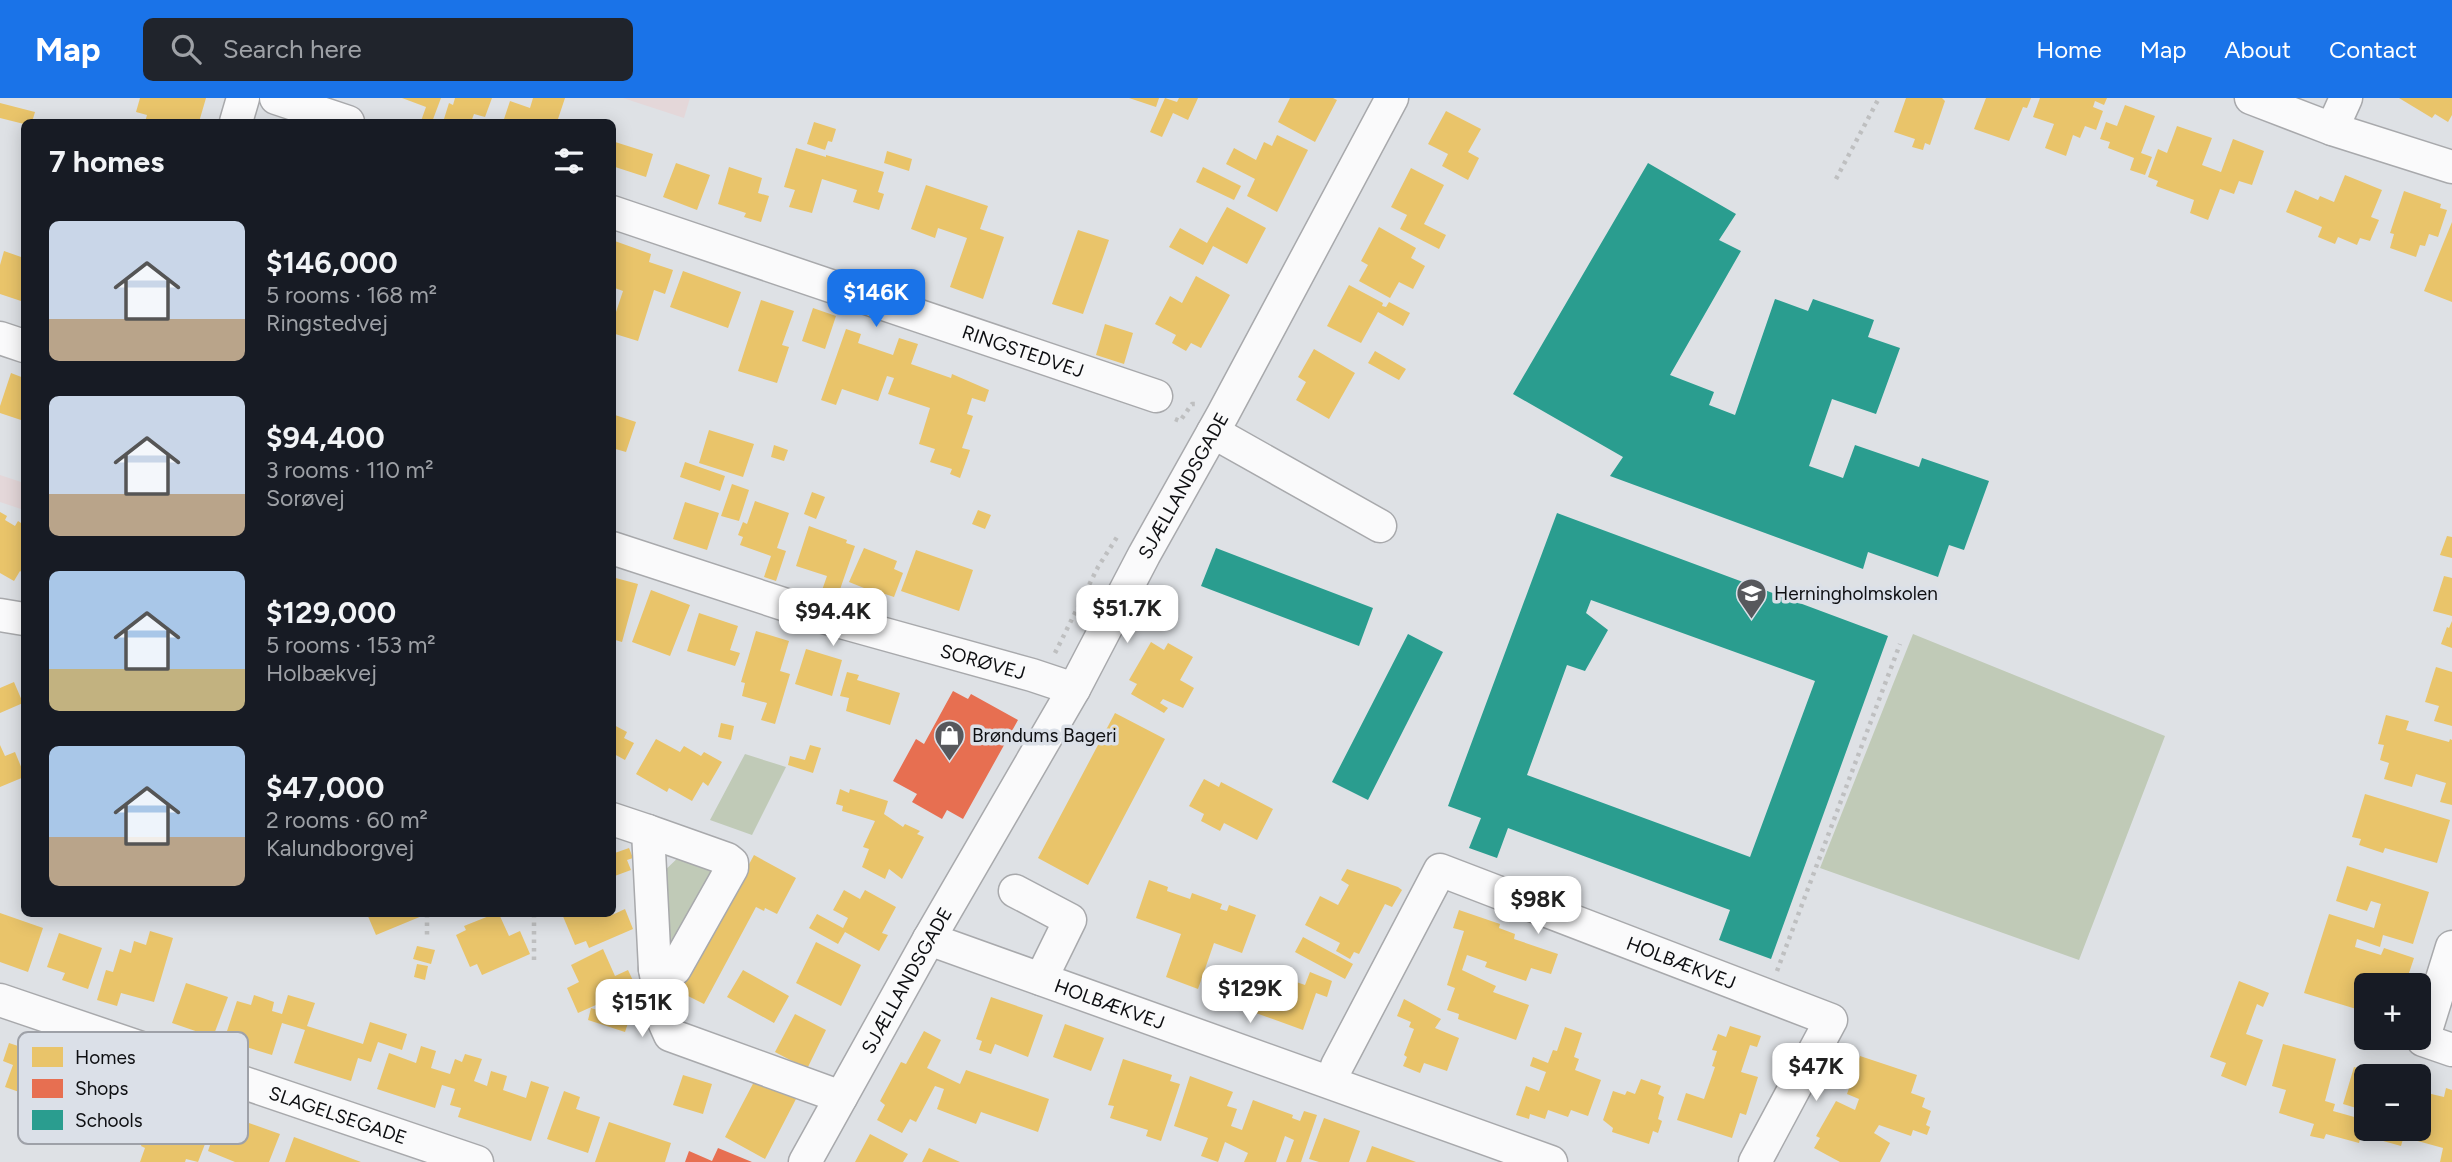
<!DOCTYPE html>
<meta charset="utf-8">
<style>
:root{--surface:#171b24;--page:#20242c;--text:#f1f3f6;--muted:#9ea1a6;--accent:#1a73e8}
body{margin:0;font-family:Figtree,sans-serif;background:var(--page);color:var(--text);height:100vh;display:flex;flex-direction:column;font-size:26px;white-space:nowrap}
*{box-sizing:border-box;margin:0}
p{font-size:23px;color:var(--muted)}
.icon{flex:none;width:38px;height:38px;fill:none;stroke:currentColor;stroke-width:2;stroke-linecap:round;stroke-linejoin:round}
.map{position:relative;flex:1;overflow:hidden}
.panel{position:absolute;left:21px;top:21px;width:595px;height:798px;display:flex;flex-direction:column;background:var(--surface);border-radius:10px;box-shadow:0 4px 18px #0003}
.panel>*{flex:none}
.buttons{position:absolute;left:2354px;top:875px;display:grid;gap:14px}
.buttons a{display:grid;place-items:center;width:77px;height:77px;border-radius:10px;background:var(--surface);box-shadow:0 4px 18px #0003;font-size:35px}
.price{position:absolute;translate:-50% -60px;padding:0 16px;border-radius:14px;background:#fff;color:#222;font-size:23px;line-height:46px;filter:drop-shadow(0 2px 4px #0008)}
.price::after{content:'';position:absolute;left:50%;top:42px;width:21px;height:16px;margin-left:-10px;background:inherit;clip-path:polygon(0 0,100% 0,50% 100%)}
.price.selected{background:var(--accent);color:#fff}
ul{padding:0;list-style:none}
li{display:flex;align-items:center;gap:21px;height:175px;padding:0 28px}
li span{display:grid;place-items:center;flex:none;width:196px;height:140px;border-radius:10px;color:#555}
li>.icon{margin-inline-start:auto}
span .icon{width:84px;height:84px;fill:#fffc;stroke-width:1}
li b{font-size:30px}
h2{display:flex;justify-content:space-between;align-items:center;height:84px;padding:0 28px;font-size:30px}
header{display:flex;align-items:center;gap:42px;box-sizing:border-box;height:98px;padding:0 35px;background:var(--accent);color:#fff}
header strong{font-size:33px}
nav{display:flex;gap:38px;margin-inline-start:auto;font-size:24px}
.search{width:490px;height:63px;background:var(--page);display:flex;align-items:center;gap:18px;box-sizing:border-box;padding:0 24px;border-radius:10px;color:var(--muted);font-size:26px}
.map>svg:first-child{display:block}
</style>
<header>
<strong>Map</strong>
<div class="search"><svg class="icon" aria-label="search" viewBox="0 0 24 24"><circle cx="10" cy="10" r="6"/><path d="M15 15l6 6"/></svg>Search here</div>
<nav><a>Home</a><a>Map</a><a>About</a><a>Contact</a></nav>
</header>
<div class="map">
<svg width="2452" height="1064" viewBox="0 0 2452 1064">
<rect width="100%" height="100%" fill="#dee1e5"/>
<path fill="#e4d7d9" d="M623,0H690L684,20Z
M0,377L24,385V412L0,404Z"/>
<path fill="#c0cab7" d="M1913,536L2165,638L2079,862L1820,770Z
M745,656L786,669L752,737L710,722Z
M684,754L714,771L673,847L668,848L660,777Z"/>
<path fill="#e9c46a" d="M140,0H206L199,24H145L147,17L136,14Z
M402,0H441L432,24L421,23L426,9Z
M455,0H492L485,19L474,16L471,24H443L449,5L453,7Z
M533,0H565L557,24H503L510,3L530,10Z
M1129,0H1159L1156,9Z
M1165,0L1177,4L1179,0H1198L1188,22L1173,15L1162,39L1150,34Z
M1290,0H1333L1337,2L1315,44L1278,24Z
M1906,0H1942L1945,3L1930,47L1925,45L1923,52L1912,49L1915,41L1894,34Z
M1986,0H2031L2027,10L2023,9L2009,43L1974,31Z
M2040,0H2107L2104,7L2095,3L2093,9L2103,13L2096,32L2085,28L2080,40L2073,37L2066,58L2045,50L2054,26L2033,19Z
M2399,0H2452V17L2448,24L2435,16L2432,20Z
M0,5L35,14L32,24H24V26L0,20Z
M2125,7L2155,18L2141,55L2152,59L2145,77L2130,72L2134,60L2108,50L2110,44L2100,41L2106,24L2117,28Z
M1446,13L1481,31L1468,54L1479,60L1468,82L1442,68L1448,56L1428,46Z
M814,24L836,31L832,44L828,43L825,52L807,46Z
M2177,28L2212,40L2202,67L2221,74L2233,41L2264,53L2252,87L2239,83L2234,96L2220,91L2208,122L2190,115L2194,102L2156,88L2158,83L2148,79L2158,51L2167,55Z
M1277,37L1308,52L1277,114L1247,98L1255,81L1226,66L1234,50L1256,62L1264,44L1272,48Z
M612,43L653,56L646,79L612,68Z
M796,50L826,59V57L884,74L878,94L884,96L879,112L853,104L857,92L822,81L812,115L789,109L795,92L784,89Z
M887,53L912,61L909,73L884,65Z
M676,65L710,77L697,112L663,99Z
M729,69L762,80L758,95L769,98L761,124L744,119L746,115L718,106Z
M1203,69L1241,88L1234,102L1196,84Z
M1411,70L1444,87L1424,126L1446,137L1439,151L1400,131L1407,117L1391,109Z
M2345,77L2382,92L2371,119L2379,122L2370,143L2360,140L2357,147L2338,139L2335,146L2318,139L2322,129L2286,114L2295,92L2318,102L2320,98L2334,104Z
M926,87L988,108L980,131L1004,139L983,201L950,189L967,140L938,130L935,140L911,131Z
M2404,93L2441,106L2440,110L2447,112L2438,139L2429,136L2425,148L2420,147L2416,159L2390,150L2394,136L2390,135Z
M1227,109L1266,130L1247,166L1213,148L1203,167L1169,149L1180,130L1207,145Z
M2452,124V204L2424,193Z
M1379,129L1416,150L1411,160L1425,168L1413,191L1399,184L1390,200L1359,183L1368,167L1361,163Z
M1078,132L1109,142L1083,216L1052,206Z
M612,142L651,156L649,164L673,172L665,196L654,192L638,243L612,235V226L623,193L612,189Z
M4,153L24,160V204L0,196V167Z
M683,173L741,194L728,230L670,209Z
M1196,178L1230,197L1201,250L1191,245L1186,253L1172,245L1176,237L1155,226L1170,198L1182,205Z
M1349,187L1383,205L1382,208L1386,209L1389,204L1410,215L1403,228L1378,214L1361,245L1327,228Z
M761,202L794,213L782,247L789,249L777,285L738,273Z
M813,210L836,218L825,251L802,243Z
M1105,226L1133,235L1124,266L1096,257Z
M846,231L861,236L858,245L893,257L899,240L918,246L911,266L951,280L952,276L989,292L985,304L972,300L967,316L973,318L962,350L970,352L960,380L950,376L952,371L930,364L935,351L919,346L930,310L888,296L894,280L887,278L878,303L842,291L836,307L821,302Z
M1314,251L1355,275L1329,321L1296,302L1306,284L1298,279Z
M1375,253L1406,271L1399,282L1368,265Z
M11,275L24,280V323L0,315V308Z
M612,316L636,324L626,354L612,350Z
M709,332L754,346L743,379L699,365Z
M774,347L788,352L784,363L771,359Z
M685,364L725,378L720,393L680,379Z
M732,386L749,392L739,423L721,418Z
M812,394L825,399L816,421L804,416Z
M755,403L789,415L777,450L786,453L776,483L764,479L771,458L740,447L743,439L738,437L743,424L747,426Z
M685,404L719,415L707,452L673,441Z
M978,412L991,417L985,431L972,426Z
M0,414L7,418L5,422L15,428L18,423L24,427V473L23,475L20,473L14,483L0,475Z
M809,428L847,442L846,445L855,448L836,503L820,498L827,478L796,468Z
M2447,438L2452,439V460L2440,457Z
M864,450L897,463L894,471L903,475L894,499L885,496L884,498L849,484Z
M916,452L973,472L959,513L901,493Z
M2444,478L2452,480V518L2433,513Z
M612,479L638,486L622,544L612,541Z
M651,492L690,507L670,558L632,544Z
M699,515L738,528L730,552L740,555L735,568L687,553Z
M2452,523V550L2441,546L2447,529L2449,530Z
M756,533L789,543L780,573L790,576L775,626L761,622L767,605L742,598L745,585L741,584Z
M1151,544L1164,552L1168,545L1193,559L1180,582L1194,590L1183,610L1163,601L1160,605L1168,610L1164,615L1131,596L1137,586L1129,582Z
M806,551L842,562L832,598L795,586Z
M2436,569L2452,574V628L2434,623L2439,608L2425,604Z
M847,574L859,577L857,582L900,595L890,627L846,613L849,600L840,598Z
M14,584L23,605L0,615V590Z
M1115,615L1165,641L1088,787L1038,760Z
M2386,617L2409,623L2406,632L2449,644L2450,641L2452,642V707L2440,704L2446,685L2416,676L2412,689L2384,681L2389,665L2380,662L2384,647L2378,646Z
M721,625L734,628L731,642L718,639Z
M612,626L627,634L624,640L634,645L625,662L614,656L612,660Z
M656,641L680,654L684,648L701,658L704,654L722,664L708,688L703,684L692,703L669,690L667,694L636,676Z
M0,647L5,658L15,654L24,676V679L0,689Z
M810,647L821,650L813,675L788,667L790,658L805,662Z
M1204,681L1219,689L1221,684L1273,711L1257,742L1224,725L1220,733L1201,723L1204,716L1189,708Z
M840,691L849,695L850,691L888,703L884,716L903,729L905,726L920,733L917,736L924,739L902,781L889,771L885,781L862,769L869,751L863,749L875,723L842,713L843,708L836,706Z
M2365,696L2450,722L2437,765L2385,750L2383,755L2359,747L2361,741L2352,739Z
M629,750L633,760L627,762L631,772L612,779V756Z
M754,757L796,780L777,816L765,810L764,813L756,809L704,906L680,894Z
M2347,768L2429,794L2413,846L2383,837L2380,849L2357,841L2355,849L2381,857L2384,850L2414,860L2405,887L2392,885V887H2366V914L2304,895L2329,816L2374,830L2381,806L2371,803L2367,813L2336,803Z
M1347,771L1398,789L1402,792L1392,809L1385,806L1359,856L1354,854L1350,861L1336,853L1340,845L1305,827L1320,798L1338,807L1349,787L1341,782Z
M1149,782L1168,789L1167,793L1190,801L1192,795L1222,806L1220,811L1227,813L1229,807L1256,817L1242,855L1214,845L1198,891L1166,879L1181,836L1136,820Z
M844,792L860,801L865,792L896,809L882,835L888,837L879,853L845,834L838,846L809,830L817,816L843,830L848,820L833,812Z
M625,811L633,831L589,850L586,843L575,847L562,816L612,817Z
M1459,812L1500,826L1499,830L1515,836L1514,841L1558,856L1551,876L1531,870L1526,883L1485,869L1487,864L1467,857L1462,872L1496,888L1493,894L1529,907L1516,942L1458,921L1459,916L1447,912L1455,890L1447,887L1464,833L1453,830Z
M0,815L43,830L28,874L0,864Z
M367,816H421L422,818L376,837Z
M494,816H499L509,838L520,833L530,856L482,877L477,866L470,869L456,837L466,832L464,828Z
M150,833L173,840L154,904L121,895L117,908L97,902L106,872L113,874L120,851L131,855L134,843L146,847Z
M59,835L102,850L88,891L62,882L65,875L47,869Z
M1303,839L1353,866L1345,881L1295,854Z
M816,844L861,867L841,908L796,885Z
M417,848L435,852L431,866L413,861Z
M603,851L615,878L628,872L636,889L578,915L567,890L579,884L571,867Z
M417,866L428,868L425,882L414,879Z
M1258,871L1305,887L1310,874L1332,883L1327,899L1316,895L1303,932L1242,910L1246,902L1227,895L1231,885L1251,892Z
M743,872L789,898L774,925L727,899Z
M2239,883L2269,895L2263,909L2257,906L2246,936L2263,942L2246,988L2221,978L2226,965L2210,959Z
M186,885L228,899L213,939L172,925Z
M254,897L274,904L272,913L282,916L288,897L315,905L307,928L363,946L370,924L407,936L402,952L378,944L371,964L358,960L351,983L294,965L305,932L282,925L272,957L224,942L237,903L251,907Z
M991,899L1043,917L1028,959L995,946L991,956L979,952L982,943L976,941Z
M1404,901L1441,921L1435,930L1459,940L1447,973L1424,965L1420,975L1403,968L1407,959L1404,957L1414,931L1409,929L1411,924L1397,918Z
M591,910L629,922L625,934L588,922Z
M795,916L826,932L807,971L775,954Z
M1065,926L1104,940L1091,973L1053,959Z
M1730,928L1761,938L1757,949L1750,947L1741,974L1758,979L1746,1017L1740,1015L1732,1040L1677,1022L1686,995L1704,1001L1715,969L1712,968L1717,953L1712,952L1718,936L1726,939Z
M1565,929L1582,935L1574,959L1579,961L1575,972L1601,982L1588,1018L1571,1012L1568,1019L1548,1012L1545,1021L1530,1016L1529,1021L1516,1017L1526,988L1539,993L1546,974L1530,968L1533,959L1548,965L1553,952L1557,953Z
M924,933L941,942L927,970L960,986L966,972L1049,1001L1038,1034L981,1014L976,1026L937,1011L944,991L935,988L916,1024L910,1021L902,1035L877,1022L885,1007L880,1003L901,964L906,966Z
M9,945L57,961L42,1002L5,989L13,967L3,963Z
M2283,946L2336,961L2325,1003L2335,1006L2333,1013L2365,1022L2359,1045L2326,1036L2324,1041L2310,1038L2314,1026L2279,1015L2286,992L2272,988Z
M421,948L436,953L431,970L450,976L455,961L462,964L465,956L482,961L474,983L487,988L491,973L507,978L503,992L526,1000L531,983L549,989L531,1043L458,1019L461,1010L450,1007L455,991L442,987L435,1010L377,991L389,955L416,965Z
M1860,958L1917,977L1911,995L1925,1000L1922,1009L1931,1013L1926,1027L1930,1029L1927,1037L1913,1032L1911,1038L1879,1027L1874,1035L1890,1045L1880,1064H1840L1814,1050L1820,1040L1816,1038L1836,1003L1855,1012L1859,1001L1847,996Z
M1123,961L1172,977L1170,983L1180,986L1161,1043L1146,1038L1148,1032L1110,1020L1114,1008L1108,1007Z
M2354,969L2383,977L2366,978V1013L2343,1006Z
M683,977L712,986L703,1016L673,1007Z
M1190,978L1233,994L1227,1008L1237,1011L1231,1028L1242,1032L1253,1002L1293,1017L1292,1020L1300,1023L1304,1013L1317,1017L1301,1064H1286L1294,1042L1285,1038L1276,1064H1244L1248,1055L1225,1044L1218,1064L1201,1058L1208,1040L1174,1028Z
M756,980L796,1001L765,1061L725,1039Z
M1641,981L1661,988L1658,996L1664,999L1658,1021L1662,1023L1658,1035L1653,1033L1649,1046L1612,1034L1613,1030L1603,1022L1613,993L1625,997L1627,993L1635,996Z
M2446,990L2452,992V1064H2440L2443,1050L2414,1042L2416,1038L2405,1034L2401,1048L2369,1039L2371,1031H2418V1004L2424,1006L2427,995L2444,999Z
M564,993L580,999L576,1011L600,1019L588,1055L547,1041Z
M221,1015L280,1036L269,1064H235L208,1053Z
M1324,1020L1360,1033L1349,1064H1319L1309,1061Z
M609,1024L671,1045L665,1064H595Z
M154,1025L180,1035L183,1028L198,1034L197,1044L205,1046L198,1064L186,1061L185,1064H140L145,1050L141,1048L146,1034L151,1036Z
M870,1036L908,1056L903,1064H855Z
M294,1039L361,1064H285Z
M1372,1048L1416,1064H1366Z
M929,1050L960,1064H922Z"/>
<path fill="#e76f51" d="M953,593L968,601L971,596L1018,622L963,721L947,712L942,721L912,704L917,696L893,683L916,641L924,646Z
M718,1050L752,1064H685L689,1053L712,1063Z"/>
<path fill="#2a9d8f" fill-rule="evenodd" d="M1648,65L1736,116L1719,142L1741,153L1670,277L1714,294L1709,307L1735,317L1775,201L1808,213L1813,201L1874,222L1868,239L1900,250L1876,316L1832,301L1809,368L1843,380L1855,347L1919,369L1922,360L1989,383L1964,452L1949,447L1938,479L1868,454L1863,471L1610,378L1623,359L1513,296Z
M1557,415L1888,538L1771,861L1719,842L1730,812L1508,730L1497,760L1469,750L1481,720L1448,708ZM1591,502L1815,583L1750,759L1527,677L1567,567L1585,573L1608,532L1586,515Z
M1216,450L1373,510L1359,548L1201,488Z
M1408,536L1443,554L1368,702L1332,684Z"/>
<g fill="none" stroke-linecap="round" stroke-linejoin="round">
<defs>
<g id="minor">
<path d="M276,0L348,24"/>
<path d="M2251,0L2332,31L2452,69"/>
<path d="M236,24L243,0"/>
<path d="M2332,31L2346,0"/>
<path id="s1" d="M612,114L1156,298"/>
<path d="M0,240L24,248"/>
<path d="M1213,334L1380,428"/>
<path id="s2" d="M612,450L823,519L1032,577L1074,591"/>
<path d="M0,517L24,521"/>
<path d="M612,721L648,733L655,871L665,926L670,937L841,999"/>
<path d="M648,733L727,761L732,765V770L675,871H655"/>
<path d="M1015,793L1070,822L1041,881"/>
<path id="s3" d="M929,841L1551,1064"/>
<path d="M2452,849L2423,942L2452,952"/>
<path id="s4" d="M0,902L477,1064"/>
<path id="s5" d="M1331,984L1337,968L1440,772L1831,922L1755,1064"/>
<path id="s6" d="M805,1064L929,841L1074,591L1144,457L1223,316L1392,0"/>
</g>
</defs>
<use href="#minor" stroke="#a8a9ac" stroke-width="35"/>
<path stroke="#bebfc0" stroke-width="4.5" stroke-dasharray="3.5 5" stroke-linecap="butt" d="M1836,81L1879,0
M1175,321L1180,323L1192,306H1195
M1055,555L1098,469L1119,436
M427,816V840
M534,816V864
M1777,873L1900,546"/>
<use href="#minor" stroke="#fafafb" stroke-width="32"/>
</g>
<defs>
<symbol id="school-pin" viewBox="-11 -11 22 30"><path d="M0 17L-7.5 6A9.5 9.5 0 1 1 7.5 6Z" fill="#57585c" stroke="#dbe0e8"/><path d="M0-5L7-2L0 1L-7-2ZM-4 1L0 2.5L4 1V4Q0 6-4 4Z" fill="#fff"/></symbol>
<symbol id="shop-pin" viewBox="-11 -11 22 30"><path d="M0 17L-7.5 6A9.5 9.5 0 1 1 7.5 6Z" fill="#57585c" stroke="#dbe0e8"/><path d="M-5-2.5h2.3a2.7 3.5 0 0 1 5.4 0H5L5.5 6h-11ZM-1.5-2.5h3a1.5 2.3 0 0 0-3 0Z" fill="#fff"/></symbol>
</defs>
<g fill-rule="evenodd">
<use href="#school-pin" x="1734" y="478" width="35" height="47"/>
<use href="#shop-pin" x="932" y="620" width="35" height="47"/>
</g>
<g text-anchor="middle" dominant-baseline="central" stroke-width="7" stroke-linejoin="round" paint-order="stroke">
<g font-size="19" fill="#0e0f12" stroke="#dbe0e8">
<text stroke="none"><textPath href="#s1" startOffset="434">RINGSTEDVEJ</textPath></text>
<text stroke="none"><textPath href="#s6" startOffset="775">SJÆLLANDSGADE</textPath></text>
<text stroke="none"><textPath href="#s2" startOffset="388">SORØVEJ</textPath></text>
<text stroke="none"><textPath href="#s5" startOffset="497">HOLBÆKVEJ</textPath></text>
<text stroke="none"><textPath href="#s6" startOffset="208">SJÆLLANDSGADE</textPath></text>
<text stroke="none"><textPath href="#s3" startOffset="192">HOLBÆKVEJ</textPath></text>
<text stroke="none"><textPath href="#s4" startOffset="357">SLAGELSEGADE</textPath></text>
</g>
<g font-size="19" fill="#0e0f12" stroke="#dbe0e8" text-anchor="start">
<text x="1774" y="495">Herningholmskolen</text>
<text x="972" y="637">Brøndums Bageri</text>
</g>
</g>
<rect x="18" y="934" width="230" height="112" rx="10" fill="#dbe0e8" stroke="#9ea1a8" stroke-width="2"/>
<rect x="32" y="949" width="31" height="20" fill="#e9c46a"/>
<rect x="32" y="981" width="31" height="19" fill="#e76f51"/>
<rect x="32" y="1012" width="31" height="20" fill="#2a9d8f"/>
<g font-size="19" fill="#0e0f12">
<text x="75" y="966">Homes</text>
<text x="75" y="997">Shops</text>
<text x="75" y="1029">Schools</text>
</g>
</svg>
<div class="buttons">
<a>+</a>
<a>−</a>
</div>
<b class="price selected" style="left:876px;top:231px">$146K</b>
<b class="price" style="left:1127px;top:547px">$51.7K</b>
<b class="price" style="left:833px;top:550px">$94.4K</b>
<b class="price" style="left:1538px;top:838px">$98K</b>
<b class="price" style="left:1250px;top:927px">$129K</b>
<b class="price" style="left:642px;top:941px">$151K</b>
<b class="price" style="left:1816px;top:1005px">$47K</b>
<section class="panel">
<h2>7 homes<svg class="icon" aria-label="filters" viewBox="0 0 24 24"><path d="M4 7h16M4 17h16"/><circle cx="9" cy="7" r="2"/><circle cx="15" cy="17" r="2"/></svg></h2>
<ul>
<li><span style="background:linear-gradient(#c9d6e8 70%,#b9a48a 0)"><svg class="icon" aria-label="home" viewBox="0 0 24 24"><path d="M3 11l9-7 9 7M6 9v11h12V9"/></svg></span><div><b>$146,000</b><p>5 rooms · 168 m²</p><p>Ringstedvej</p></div></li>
<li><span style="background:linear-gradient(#c9d6e8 70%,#b9a48a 0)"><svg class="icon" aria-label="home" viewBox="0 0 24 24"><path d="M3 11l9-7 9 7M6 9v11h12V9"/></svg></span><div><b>$94,400</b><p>3 rooms · 110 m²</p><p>Sorøvej</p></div></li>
<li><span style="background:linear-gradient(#a9c7e8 70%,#c2b280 0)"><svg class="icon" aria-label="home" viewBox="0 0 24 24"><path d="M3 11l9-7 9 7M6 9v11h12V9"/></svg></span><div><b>$129,000</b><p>5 rooms · 153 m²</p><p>Holbækvej</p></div></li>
<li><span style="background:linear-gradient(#a9c7e8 65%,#b9a48a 0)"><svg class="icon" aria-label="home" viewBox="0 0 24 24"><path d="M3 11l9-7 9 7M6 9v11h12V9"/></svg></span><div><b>$47,000</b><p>2 rooms · 60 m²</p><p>Kalundborgvej</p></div></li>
</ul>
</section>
</div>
